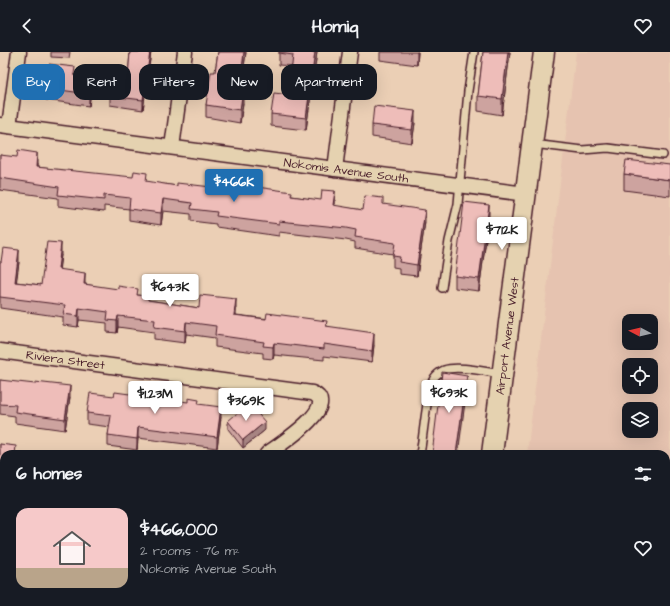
<!DOCTYPE html>
<meta charset="utf-8">
<style>
:root{--surface:#171b24;--page:#20242c;--text:#f1f3f6;--muted:#9ea1a6;--accent:#1f6fb2}
body{margin:0;font-family:"Architects Daughter",sans-serif;background:var(--page);color:var(--text);height:100vh;display:flex;flex-direction:column;font-size:15px;white-space:nowrap}
*{box-sizing:border-box;margin:0}
p{font-size:13px;color:var(--muted)}
.icon{flex:none;width:22px;height:22px;fill:none;stroke:currentColor;stroke-width:2;stroke-linecap:round;stroke-linejoin:round}
.map{position:relative;flex:1;overflow:hidden}
.details{position:absolute;left:0px;top:398px;width:670px;height:156px;display:flex;flex-direction:column;background:var(--surface);border-radius:12px 12px 0 0;box-shadow:0 4px 16px #0002}
.details>*{flex:none}
.guide{position:absolute;left:12px;top:12px;width:400px;height:36px;display:flex;gap:8px}
.needle{width:26px;rotate:277deg}
.buttons{position:absolute;left:622px;top:262px;display:grid;gap:8px}
.buttons a{display:grid;place-items:center;width:36px;height:36px;border-radius:8px;background:var(--surface);box-shadow:0 4px 16px #0002;font-size:20px}
.price{position:absolute;translate:-50% -34px;padding:0 9px;border-radius:4px;background:#fff;color:#222;font-size:13px;line-height:26px;filter:drop-shadow(0 1px 2px #0008)}
.price::after{content:'';position:absolute;left:50%;top:24px;width:12px;height:9px;margin-left:-6px;background:inherit;clip-path:polygon(0 0,100% 0,50% 100%)}
.price.active{background:var(--accent);color:#fff}
ul{padding:0;list-style:none}
li{display:flex;align-items:center;gap:12px;height:100px;padding:0 16px}
li span{display:grid;place-items:center;flex:none;width:112px;height:80px;border-radius:12px;color:#555}
li>.icon{margin-inline-start:auto}
span .icon{width:48px;height:48px;fill:#fffc;stroke-width:1}
li b{font-size:17px}
h2{display:flex;justify-content:space-between;align-items:center;height:48px;padding:0 16px;font-size:17px}
.tag{padding:0 14px;border-radius:12px;background:var(--surface);box-shadow:0 4px 16px #0002;font-size:14px;line-height:36px}
.tag.active{background:var(--accent);color:#fff}
header{display:flex;justify-content:space-between;align-items:center;height:52px;padding:0 16px;background:var(--surface);font-size:18px;font-weight:700}
.map>svg:first-child{display:block}
</style>
<header><svg class="icon" aria-label="back" viewBox="0 0 24 24"><path d="M15 5l-7 7 7 7"/></svg>Homiq<svg class="icon" aria-label="heart" viewBox="0 0 24 24"><path d="M12 20l-8-8c-3-5 5-10 8-4 3-6 11-1 8 4z"/></svg></header>
<div class="map">
<svg width="670" height="554" viewBox="0 0 670 554">
<rect width="100%" height="100%" fill="#ebcfb5"/>
<filter id="ink" filterUnits="userSpaceOnUse"><feTurbulence type="fractalNoise" baseFrequency=".025" numOctaves="2"/><feDisplacementMap in="SourceGraphic" scale="8" xChannelSelector="R" yChannelSelector="G"/><feConvolveMatrix kernelMatrix="1 2 1 2 8 2 1 2 1" color-interpolation-filters="sRGB"/></filter>
<g filter="url(#ink)">
<path fill="#e6c3b0" fill-rule="evenodd" d="M576,0H670V554H508V550H666V402H527ZM629,269H651V291H629ZM629,313H651V335H629ZM629,357H651V379H629Z"/>
<g fill="none" stroke-linecap="round" stroke-linejoin="round">
<defs>
<path id="lane" d="M533,92L582,98L608,96L663,103
M442,236L449,189L458,152L468,39L474,0
M420,402C423,387 427,336 434,326C436,323 440,320 444,318C458,313 486,320 502,322"/>
<g id="street">
<path id="s1" d="M0,73L526,142"/>
<path d="M9,74L19,0"/>
<path d="M172,95L185,0"/>
<path d="M335,117L350,0"/>
<path id="s2" d="M0,299L312,341C343,353 276,395 267,402"/>
<path d="M0,474L4,475"/>
<path d="M288,554L293,550"/>
</g>
<g id="secondary">
<path id="s3" d="M492,402L544,0"/>
<path d="M437,554L439,550"/>
</g>
</defs>
<use href="#lane" stroke="#4a1f2b" stroke-width="10"/>
<use href="#street" stroke="#4a1f2b" stroke-width="17"/>
<use href="#secondary" stroke="#4a1f2b" stroke-width="23"/>
<use href="#lane" stroke="#e5d2b0" stroke-width="7"/>
<use href="#street" stroke="#e5d2b0" stroke-width="14"/>
<use href="#secondary" stroke="#e5d2b0" stroke-width="20"/>
</g>
<path fill="#cda39f" stroke="#4a1f2b" d="M51,0H70L69,6L51,5Z
M130,0H151L143,58L110,53V44L128,25Z
M218,0H246L242,29L231,27L230,36L243,51L240,71L206,65V53L215,20Z
M279,0H317L306,78L271,74V62L291,43L292,34L291,33V22L292,14L279,13Z
M380,0H418L417,13L380,8Z
M483,0H510L502,63L478,59V44Z
M75,23L91,38L89,54L46,48V36Z
M415,71L412,91L372,85V73Z
M0,103L37,112V115L177,134L220,136L251,134L292,144L335,151L334,154L363,158L383,152L425,170L417,224L399,222V216L393,215V202L355,196V190L346,188L279,180V184L216,175V172L191,169V162L163,159L161,173L129,168V157L104,154V160L58,154V146L0,138Z
M624,122L670,128V144L624,138Z
M489,165L479,239L455,236V224Z
M61,203L59,217L85,232L138,243L148,248L199,256L236,259V263L327,274L374,293L372,310L324,304V308L274,303L273,307L263,306V301L215,295V286L186,282L185,291L154,287V280L118,275L117,281L107,280V271L79,268L78,275L63,273V265L0,256V210H19L16,230L41,233Z
M0,328L70,345L65,378L15,371V364L0,362Z
M114,344L199,352L221,365L217,396L138,386L137,398L108,394V383L110,375L87,372V361Z
M228,369L265,378L243,396L228,377Z
M0,392L16,402H4V439H0Z
M172,550H209L212,554H172Z
M223,550H247L243,554H227Z"/>
<path fill="#a78482" stroke="#4a1f2b" d="M150,0H151L143,58V48Z
M244,0H246L242,29V17Z
M315,0H317L306,78V66Z
M417,0H418L417,13Z
M508,0H510L502,63V47Z
M231,15V27L228,48V36Z
M91,26V38L89,54V42Z
M243,38V51L240,71V58Z
M415,59V71L412,91V78Z
M37,101V112L36,126V115Z
M335,139V151L333,165V153Z
M163,147V159L161,173V161Z
M489,153V165L479,239V227Z
M425,158V170L417,224V213Z
M61,191V203L58,229V217Z
M19,198V210L15,241V230Z
M85,221V233L84,232Z
M236,247V259L234,275V263Z
M79,256V268L78,275V264Z
M118,264V275L117,281V269Z
M186,270V282L185,291V279Z
M374,281V293L372,310V299Z
M274,291V303L273,307V295Z
M467,324V336L458,402H456Z
M70,334V345L65,378V367Z
M221,355V365L217,396V385Z
M265,370V378L243,396V388Z
M138,375V386L137,398V387Z
M0,521H1V529H0Z
M235,550H247L243,554H235Z"/>
<path fill="#eebdb9" stroke="#4a1f2b" d="M130,0H150L143,48L110,44L113,23L128,25Z
M218,0H244L242,17L231,15L228,36L243,38L240,58L206,53L211,20H215Z
M279,0H315L306,66L271,62L274,41L291,43L293,22H291L293,3L279,1Z
M483,0H508L502,47L478,44Z
M49,12L75,15L74,23L91,26L89,42L46,36Z
M374,54L415,59L412,78L372,73Z
M18,98L37,101L36,115L133,125L134,119L147,121L146,129L177,134V131L220,136L221,133L237,135L238,130L251,132L250,134L292,140L291,144L321,148L322,138L335,139L333,153L363,158L365,144L383,146V152L425,158L417,213L399,210L400,205L393,204L395,191L355,185L356,178L346,176L279,169V172L216,164L217,160L191,157L192,151L163,147L161,161L129,157L130,146L104,143V148L58,143L59,135L0,126V103L17,105Z
M626,108L670,113V128L624,122Z
M464,150L489,153L479,227L455,224Z
M47,190L61,191L58,217L85,221L84,232L118,237V234L138,237L137,243L148,244V248L199,256L200,243L236,247L234,263L266,267L267,261L327,269L326,274L374,281L372,299L324,292V297L274,291L273,295L263,294L264,290L215,283L216,274L186,270L185,279L154,275L155,268L118,264L117,269L107,268L108,260L79,256L78,264L63,262L65,253L0,245V210H1L3,196L19,198L15,230L41,233Z
M442,320L467,324L456,402H432Z
M0,328L35,332V330L70,334L65,367L15,360L16,353L0,352Z
M115,340L188,350V346L199,348L198,352L221,355L217,385L138,375L137,387L108,383L111,364L87,361L90,341L114,344Z
M249,351L265,370L243,388L228,369Z
M0,392L16,394L15,402H4V429L0,428Z
M176,550H209L212,554H179Z"/>
</g>
<g text-anchor="middle" dominant-baseline="central" stroke-width="3" stroke-linejoin="round" paint-order="stroke">
<g font-size="12" fill="#4a1f2b" stroke="#e5d2b0">
<text stroke="none"><textPath href="#s1" startOffset="349">Nokomis Avenue South</textPath></text>
<text stroke="none"><textPath href="#s3" startOffset="119">Airport Avenue West</textPath></text>
<text stroke="none"><textPath href="#s2" startOffset="66">Riviera Street</textPath></text>
</g>
</g>
</svg>
<div class="buttons">
<a><svg class="needle" viewBox="-14 -14 28 28"><path d="M0-13l5 13h-10z" fill="#e53935"/><path d="M0 13l5-13h-10z" fill="#9ea1a6"/></svg></a>
<a><svg class="icon" aria-label="locate" viewBox="0 0 24 24"><circle cx="12" cy="12" r="6"/><path d="M12 2v4M12 18v4M2 12h4M18 12h4"/></svg></a>
<a><svg class="icon" aria-label="layers" viewBox="0 0 24 24"><path d="M12 4l9 5-9 5-9-5zM3 14l9 5 9-5"/></svg></a>
</div>
<b class="price active" style="left:234px;top:151px">$466K</b>
<b class="price" style="left:502px;top:199px">$712K</b>
<b class="price" style="left:170px;top:256px">$643K</b>
<b class="price" style="left:449px;top:362px">$693K</b>
<b class="price" style="left:155px;top:363px">$1.23M</b>
<b class="price" style="left:246px;top:370px">$369K</b>
<div class="guide">
<a class="tag active">Buy</a>
<a class="tag">Rent</a>
<a class="tag">Filters</a>
<a class="tag">New</a>
<a class="tag">Apartment</a>
</div>
<section class="details">
<h2>6 homes<svg class="icon" aria-label="filters" viewBox="0 0 24 24"><path d="M4 7h16M4 17h16"/><circle cx="9" cy="7" r="2"/><circle cx="15" cy="17" r="2"/></svg></h2>
<ul>
<li><span style="background:linear-gradient(#f6c9c9 75%,#b9a48a 0)"><svg class="icon" aria-label="home" viewBox="0 0 24 24"><path d="M3 11l9-7 9 7M6 9v11h12V9"/></svg></span><div><b>$466,000</b><p>2 rooms · 76 m²</p><p>Nokomis Avenue South</p></div><svg class="icon" aria-label="heart" viewBox="0 0 24 24"><path d="M12 20l-8-8c-3-5 5-10 8-4 3-6 11-1 8 4z"/></svg></li>
</ul>
</section>
</div>
